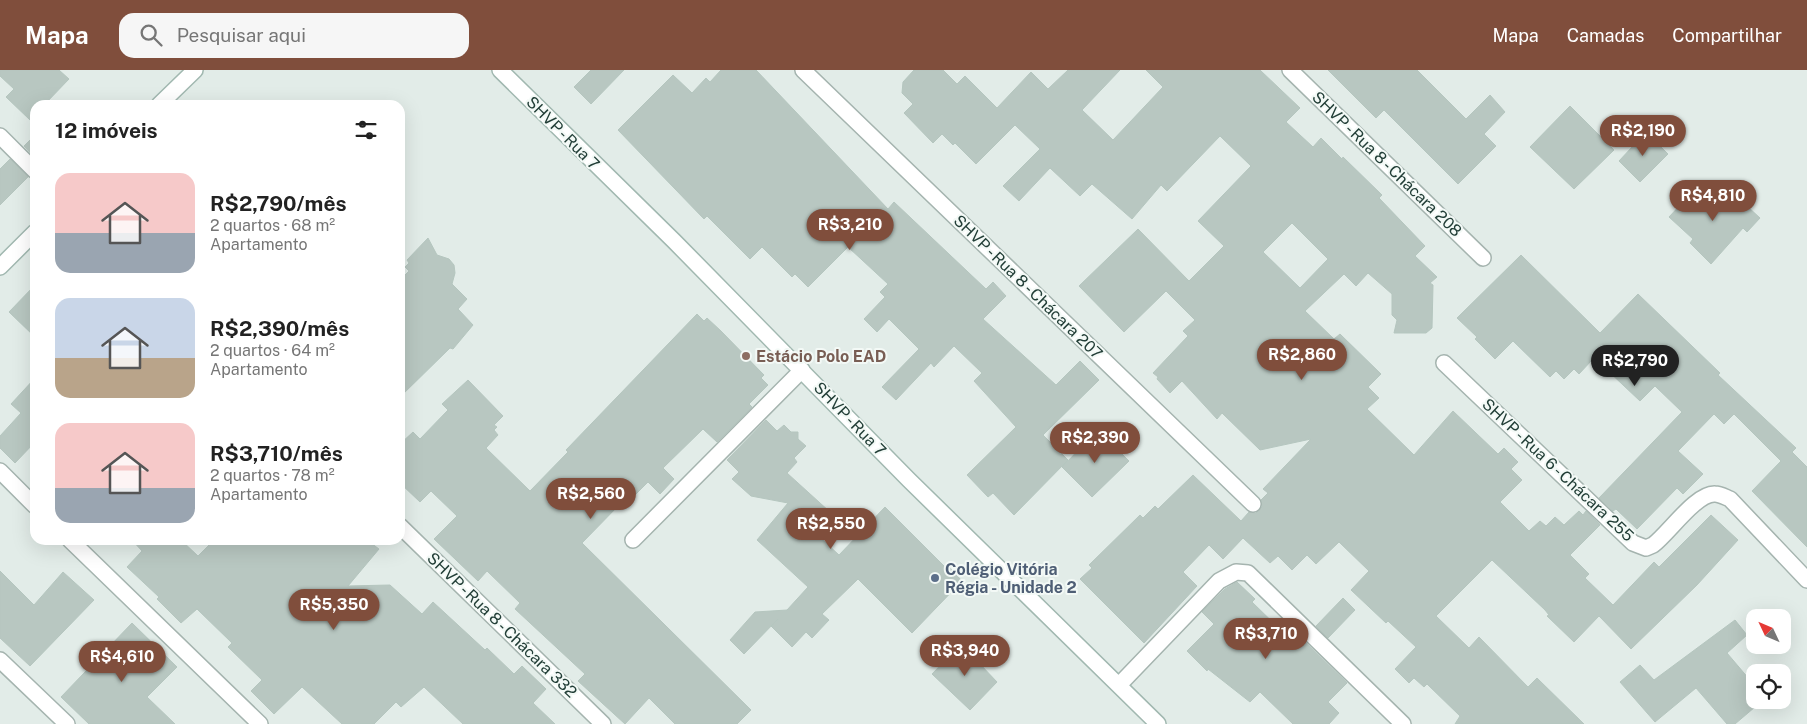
<!DOCTYPE html>
<html lang="pt">
<meta charset="utf-8">
<style>
:root{--surface:#fff;--page:#f6f6f6;--text:#222;--muted:#767676;--accent:#804e3c}
body{margin:0;font-family:"Public Sans",sans-serif;background:var(--page);color:var(--text);height:100vh;display:flex;flex-direction:column;font-size:19px;white-space:nowrap}
*{box-sizing:border-box;margin:0}
p{font-size:16px;color:var(--muted)}
.icon{flex:none;width:28px;height:28px;fill:none;stroke:currentColor;stroke-width:2;stroke-linecap:round;stroke-linejoin:round}
.map{position:relative;flex:1;overflow:hidden}
.drawer{position:absolute;left:30px;top:30px;width:375px;height:445px;display:flex;flex-direction:column;background:var(--surface);border-radius:15px;box-shadow:0 5px 20px #0002}
.drawer>*{flex:none}
.needle{width:32px;rotate:314deg}
.controls{position:absolute;left:1746px;top:539px;display:grid;gap:10px}
.controls a{display:grid;place-items:center;width:45px;height:45px;border-radius:10px;background:var(--surface);box-shadow:0 5px 20px #0002;font-size:25px}
.price{position:absolute;translate:-50% -42px;padding:0 11px;border-radius:18px;background:var(--accent);color:#fff;font-size:16px;line-height:32px;filter:drop-shadow(0 1px 2px #0008)}
.price::after{content:'';position:absolute;left:50%;top:30px;width:15px;height:11px;margin-left:-8px;background:inherit;clip-path:polygon(0 0,100% 0,50% 100%)}
.price.current{background:#222;color:#fff}
ul{padding:0;list-style:none}
li{display:flex;align-items:center;gap:15px;height:125px;padding:0 25px}
li span{display:grid;place-items:center;flex:none;width:140px;height:100px;border-radius:15px;color:#555}
li>.icon{margin-inline-start:auto}
span .icon{width:60px;height:60px;fill:#fffc;stroke-width:1}
li b{font-size:21px}
h2{display:flex;justify-content:space-between;align-items:center;height:60px;padding:0 25px;font-size:21px}
header{display:flex;align-items:center;gap:30px;box-sizing:border-box;height:70px;padding:0 25px;background:var(--accent);color:#fff}
header strong{font-size:24px}
nav{display:flex;gap:28px;margin-inline-start:auto;font-size:18px}
.search{width:350px;height:45px;background:var(--page);display:flex;align-items:center;gap:12px;box-sizing:border-box;padding:0 18px;border-radius:15px;color:var(--muted);font-size:19px}
.map>svg:first-child{display:block}
</style>
<header>
<strong>Mapa</strong>
<div class="search"><svg class="icon" aria-label="search" viewBox="0 0 24 24"><circle cx="10" cy="10" r="6"/><path d="M15 15l6 6"/></svg>Pesquisar aqui</div>
<nav><a>Mapa</a><a>Camadas</a><a>Compartilhar</a></nav>
</header>
<div class="map">
<svg width="1807" height="654" viewBox="0 0 1807 654">
<rect width="100%" height="100%" fill="#e2ece8"/>
<path fill="#b8c7c1" stroke="#b5c6bf" fill-rule="evenodd" d="M0,0H59L69,9L44,35H35V44L30,50L6,27L14,19L0,6Z
M591,0H624L591,34L574,17Z
M721,0H756L888,139L894,132L986,219L993,212L1006,226L983,249L1056,315L1080,291L1099,310L1043,365L1068,390L1014,445L993,423L988,427L967,405L1016,357L974,311L982,303L954,276L934,297L931,293L896,330L882,317L919,279L889,249L877,262L864,249L885,227L880,222L888,214L848,177L808,217L795,204L792,207L762,177L750,189L707,146L704,149L618,60L673,5L692,23L706,8L710,12Z
M914,0H943L957,14L965,6L997,38L1031,2L1048,19L1068,0H1120L1082,40L1113,70L1163,17L1146,0H1260L1300,38L1286,52L1313,77L1321,68L1342,89L1343,87L1382,125L1379,128L1425,176L1415,186L1437,207L1430,213L1433,215L1432,258L1426,263H1394L1397,250L1392,245V224L1368,203L1356,216L1344,204L1305,241L1334,269L1340,264L1381,304L1368,317L1379,328L1367,339L1414,385L1453,341L1498,384L1504,378L1518,392L1511,399L1522,410L1500,432L1529,461L1540,451L1546,456L1555,447L1564,455L1579,441L1583,445L1586,441L1600,455L1570,485L1589,504L1585,508L1613,535L1654,492L1659,497L1711,445L1738,470L1697,515L1631,579L1599,546L1574,572L1547,546L1549,545L1545,540L1492,490L1436,546L1469,578L1479,567L1528,617L1537,608L1584,654H1455L1460,646L1427,614L1424,617L1414,608L1409,613L1395,599L1416,577L1388,551L1386,553L1351,520L1369,501L1339,472L1316,494L1307,485L1292,500L1278,486L1270,493L1243,468L1223,489L1209,475L1183,502L1197,516L1144,573L1080,509L1092,498L1089,495L1140,445L1143,448L1155,436L1158,439L1193,405L1241,451L1249,442L1256,443L1262,437L1261,430L1268,423L1263,419L1311,369L1260,380L1222,343L1217,349L1182,311L1170,323L1157,309L1158,307L1153,303L1188,266L1183,261L1195,250L1166,221L1124,262L1079,216L1138,159L1189,211L1224,176L1198,151L1251,96L1220,66L1167,121L1161,115L1132,149L1092,114L1080,126L1050,98L1019,131L1003,116L1040,79L1015,55L976,94L955,73L953,75L942,64L933,73L904,43L913,34L902,23L903,12ZM1292,153L1328,189L1300,218L1263,182Z
M1328,0H1417L1466,49L1490,25L1505,42L1484,64L1496,76L1458,114L1384,40L1376,48Z
M1570,36L1614,80L1574,119L1530,77Z
M1646,62L1668,84L1640,112L1619,91Z
M35,65V88L24,76Z
M10,89L28,107L0,135V99Z
M1699,115L1723,138L1735,125L1760,148L1747,162L1743,158L1711,194L1690,173L1693,169L1669,147Z
M428,168L437,185L449,189L454,195L455,203L452,214L467,229L458,239L473,255L453,279L450,278L400,327V210L409,201L405,197L409,193L407,190Z
M1521,185L1600,263L1638,224L1720,303L1718,305L1796,378L1792,382L1807,397V477L1752,421L1781,391L1734,344L1724,354L1714,344L1678,381L1703,404L1683,424L1677,418L1637,459L1616,439L1613,441L1599,428L1682,342L1655,316L1640,331L1606,299L1604,301L1592,290L1579,304L1574,299L1564,309L1556,301L1550,307L1513,271L1495,289L1475,269L1477,267L1457,248Z
M35,215V267L9,242Z
M697,244L704,251L707,248L721,261L764,305L761,308L768,315L749,334L752,337L717,372L703,359L663,398L674,409L660,424L648,412L631,429L629,428L623,434L621,433L582,473L751,640L737,654H675L649,628L625,654L578,611L585,604L515,539L520,533L487,501L478,511L434,469L457,446L431,421L420,432L400,413V374L413,362L420,369L448,340L442,334L468,310L503,346L494,355L497,357L494,360L498,365L486,378L530,421L568,382L566,380Z
M35,308V372L15,393L0,378V366L21,343L11,334Z
M766,350L777,361L784,355L791,362H798V369L806,376L794,388L797,392L787,403L830,442L813,461L839,485L885,437L948,500L950,498L962,511L912,563L858,509L822,544L829,550L812,568L806,562L792,577L771,556L778,549L744,584L730,570L755,542L787,540L808,517L757,470L788,433L751,426L732,409L739,402L727,390Z
M1098,360L1129,391L1092,427L1062,397Z
M132,470H181L198,486L214,470H367L379,479L348,516L390,515L422,544L433,532L485,580L487,578L514,604L522,596L546,619L533,633L555,654H463L424,617L401,637L396,632L374,654H342L302,617L274,644L251,621L262,610L228,577L232,573L197,539L181,553L157,529L159,527L127,497L142,481Z
M0,501L34,535L63,502L94,530L30,596L0,568Z
M1237,512L1255,529L1252,532L1292,571L1298,565L1347,613L1328,632L1339,643L1329,654H1293L1260,622L1250,632L1208,599L1207,601L1187,581L1214,554L1202,542L1225,519Z
M1343,528L1355,540L1328,568L1316,556Z
M1735,550L1747,565L1727,583L1755,616V637L1735,654H1727L1696,618L1655,652L1620,612L1640,595L1654,610Z
M132,553L177,597L147,627L175,654H89L61,627Z
M961,574L997,612L970,640L932,604Z"/>
<g fill="none" stroke-linecap="round" stroke-linejoin="round">
<defs>
<path id="street" d="M803,0L1253,434
M1290,0L1483,188
M0,66L35,101
M1444,293L1633,473L1646,478L1653,475C1669,463 1696,423 1715,424C1720,424 1725,427 1730,429L1807,510
M0,401L35,436
M400,456L603,654
M70,470L260,654
M633,470L802,300
M0,590L67,654
M1120,614L1219,511L1236,502L1248,503L1403,654"/>
<path id="secondary" d="M500,0L674,171L909,410L1158,654
M159,35L195,0
M0,197L35,162"/>
</defs>
<use href="#street" stroke="#a5b4af" stroke-width="18"/>
<use href="#secondary" stroke="#a1b8b0" stroke-width="18"/>
<use href="#street" stroke="#fff" stroke-width="15"/>
<use href="#secondary" stroke="#fff" stroke-width="15"/>
</g>
<circle fill="#8d6e63" stroke="#f3f9f6" stroke-width="2" cx="746" cy="286" r="5"/>
<circle fill="#5c6f8a" stroke="#f3f9f6" stroke-width="2" cx="935" cy="508" r="5"/>
<g text-anchor="middle" dominant-baseline="central" stroke-width="4" stroke-linejoin="round" paint-order="stroke">
<g font-size="16" fill="#223e37" stroke="#f3f9f6">
<text transform="translate(563 63) rotate(45)">SHVP - Rua 7</text>
<text transform="translate(1387 94) rotate(44)">SHVP - Rua 8 - Chácara 208</text>
<text transform="translate(1028 217) rotate(44)">SHVP - Rua 8 - Chácara 207</text>
<text transform="translate(850 349) rotate(46)">SHVP - Rua 7</text>
<text transform="translate(1558 400) rotate(43)">SHVP - Rua 6 - Chácara 255</text>
<text transform="translate(502 555) rotate(44)">SHVP - Rua 8 - Chácara 332</text>
</g>
<g font-size="16" font-weight="bold" fill="#785e54" stroke="#f3f9f6" text-anchor="start">
<text x="756" y="286">Estácio Polo EAD</text>
</g>
<g font-size="16" font-weight="bold" fill="#4e5e75" stroke="#f3f9f6" text-anchor="start">
<text x="945" y="499">Colégio Vitória<tspan x="945" dy="18">Régia - Unidade 2</tspan></text>
</g>
</g>
</svg>
<div class="controls">
<a><svg class="needle" viewBox="-14 -14 28 28"><path d="M0-13l5 13h-10z" fill="#e53935"/><path d="M0 13l5-13h-10z" fill="#767676"/></svg></a>
<a><svg class="icon" aria-label="locate" viewBox="0 0 24 24"><circle cx="12" cy="12" r="6"/><path d="M12 2v4M12 18v4M2 12h4M18 12h4"/></svg></a>
</div>
<b class="price" style="left:1643px;top:87px">R$2,190</b>
<b class="price" style="left:1713px;top:152px">R$4,810</b>
<b class="price" style="left:850px;top:181px">R$3,210</b>
<b class="price" style="left:1302px;top:311px">R$2,860</b>
<b class="price current" style="left:1635px;top:317px">R$2,790</b>
<b class="price" style="left:1095px;top:394px">R$2,390</b>
<b class="price" style="left:591px;top:450px">R$2,560</b>
<b class="price" style="left:831px;top:480px">R$2,550</b>
<b class="price" style="left:334px;top:561px">R$5,350</b>
<b class="price" style="left:1266px;top:590px">R$3,710</b>
<b class="price" style="left:965px;top:607px">R$3,940</b>
<b class="price" style="left:122px;top:613px">R$4,610</b>
<section class="drawer">
<h2>12 imóveis<svg class="icon" aria-label="filters" viewBox="0 0 24 24"><path d="M4 7h16M4 17h16"/><circle cx="9" cy="7" r="2"/><circle cx="15" cy="17" r="2"/></svg></h2>
<ul>
<li><span style="background:linear-gradient(#f6c9c9 60%,#9aa5b1 0)"><svg class="icon" aria-label="home" viewBox="0 0 24 24"><path d="M3 11l9-7 9 7M6 9v11h12V9"/></svg></span><div><b>R$2,790/mês</b><p>2 quartos · 68 m²</p><p>Apartamento</p></div></li>
<li><span style="background:linear-gradient(#c9d6e8 60%,#b9a48a 0)"><svg class="icon" aria-label="home" viewBox="0 0 24 24"><path d="M3 11l9-7 9 7M6 9v11h12V9"/></svg></span><div><b>R$2,390/mês</b><p>2 quartos · 64 m²</p><p>Apartamento</p></div></li>
<li><span style="background:linear-gradient(#f6c9c9 65%,#9aa5b1 0)"><svg class="icon" aria-label="home" viewBox="0 0 24 24"><path d="M3 11l9-7 9 7M6 9v11h12V9"/></svg></span><div><b>R$3,710/mês</b><p>2 quartos · 78 m²</p><p>Apartamento</p></div></li>
</ul>
</section>
</div>
